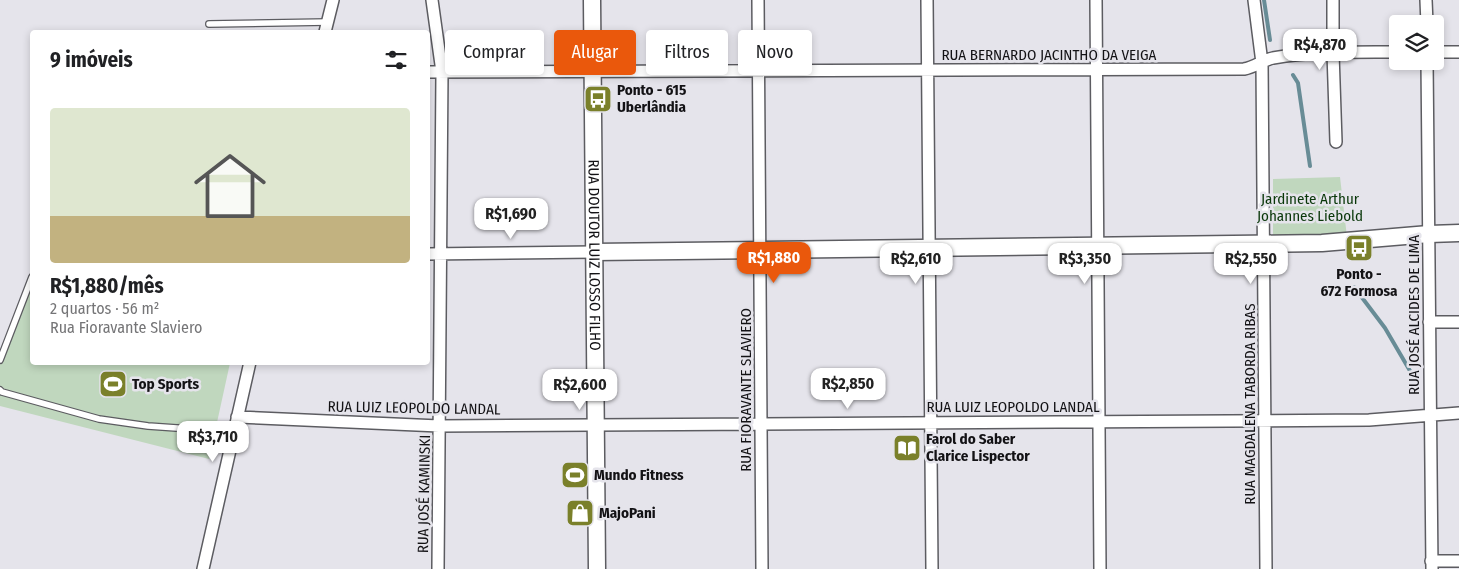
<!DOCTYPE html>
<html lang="pt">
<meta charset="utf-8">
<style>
:root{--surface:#fff;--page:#f6f6f6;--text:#202124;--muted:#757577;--line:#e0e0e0;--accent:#ea580c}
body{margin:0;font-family:"Fira Sans Condensed",sans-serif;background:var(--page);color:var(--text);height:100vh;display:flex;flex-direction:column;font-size:19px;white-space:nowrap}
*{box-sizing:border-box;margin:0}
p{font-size:16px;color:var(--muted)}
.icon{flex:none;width:28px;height:28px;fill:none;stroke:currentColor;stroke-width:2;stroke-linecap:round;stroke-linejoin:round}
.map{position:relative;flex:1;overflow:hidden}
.panel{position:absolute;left:30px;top:30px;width:400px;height:335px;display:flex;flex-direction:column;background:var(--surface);border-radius:5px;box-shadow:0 2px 8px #0003}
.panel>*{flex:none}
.hud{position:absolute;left:445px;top:30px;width:475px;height:45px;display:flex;gap:10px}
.controls{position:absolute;left:1389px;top:15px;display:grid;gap:10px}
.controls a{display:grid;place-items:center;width:55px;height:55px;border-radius:5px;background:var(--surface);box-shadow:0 2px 8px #0003;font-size:25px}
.price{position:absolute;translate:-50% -42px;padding:0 11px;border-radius:10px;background:#fff;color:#222;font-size:16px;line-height:32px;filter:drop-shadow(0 1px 2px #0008)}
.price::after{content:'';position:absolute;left:50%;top:30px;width:15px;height:11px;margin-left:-8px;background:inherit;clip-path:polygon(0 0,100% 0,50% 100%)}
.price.current{background:var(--accent);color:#fff}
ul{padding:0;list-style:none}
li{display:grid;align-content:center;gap:10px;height:265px;padding:0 20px}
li+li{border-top:1px solid var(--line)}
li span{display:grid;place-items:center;height:155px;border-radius:5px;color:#555}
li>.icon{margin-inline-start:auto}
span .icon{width:90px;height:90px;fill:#fffc;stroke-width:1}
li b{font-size:21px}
h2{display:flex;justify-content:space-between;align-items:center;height:60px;padding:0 20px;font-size:21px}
.tag{padding:0 18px;border-radius:5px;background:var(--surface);box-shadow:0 2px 8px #0003;font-size:18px;line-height:45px}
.tag.current{background:var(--accent);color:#fff}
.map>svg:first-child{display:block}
</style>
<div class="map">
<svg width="1459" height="569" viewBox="0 0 1459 569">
<rect width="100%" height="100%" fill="#e5e4eb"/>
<path fill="#c0d7be" d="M1340,177L1347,237L1273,238V179Z
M32,272V362L230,363L209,459L0,406V350Z"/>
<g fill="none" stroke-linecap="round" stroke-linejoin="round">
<path stroke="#688c96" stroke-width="4" d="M1264,0L1270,40
M1293,75L1298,83L1310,166
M1354,287L1385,328L1413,376"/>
<defs>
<path id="lane" d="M209,24L328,22
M0,360L32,277
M0,390L2,392L99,419L148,426L234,432"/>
<path id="street" d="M432,0L442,72L438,569
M758,0L762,569
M927,0L932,569
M1096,0L1100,569
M1254,0L1262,63L1266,569
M1333,0V53L1336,142
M1426,0L1427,24
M325,32L333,0
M1435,52H1459
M1427,61L1432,569
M428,72L1244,69C1255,67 1263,60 1273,58C1314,51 1356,52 1398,52
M428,254L594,252
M1429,322H1459
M237,417L439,426L1369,420L1459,413
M1431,561H1459
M203,569L250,362"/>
<g id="secondary">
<path id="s1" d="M592,0L597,569"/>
<path d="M594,252L1322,243L1429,234L1459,233"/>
</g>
</defs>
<use href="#lane" stroke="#5c5c61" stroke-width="8"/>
<use href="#street" stroke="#5c5c61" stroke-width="14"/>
<use href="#secondary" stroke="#5c5c61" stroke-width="19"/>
<use href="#lane" stroke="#fff" stroke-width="5.5"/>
<use href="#street" stroke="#fff" stroke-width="11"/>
<use href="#secondary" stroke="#fff" stroke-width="16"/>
</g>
<defs>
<symbol id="bus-square" viewBox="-11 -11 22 22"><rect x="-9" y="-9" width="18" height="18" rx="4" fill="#7a802a" stroke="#e5e4eb"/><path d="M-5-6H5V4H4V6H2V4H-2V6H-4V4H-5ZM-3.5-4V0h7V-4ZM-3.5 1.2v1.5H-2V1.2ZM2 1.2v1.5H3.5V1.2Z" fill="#fff"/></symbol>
<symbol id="stadium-square" viewBox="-11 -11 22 22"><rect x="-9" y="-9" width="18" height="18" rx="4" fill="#7a802a" stroke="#e5e4eb"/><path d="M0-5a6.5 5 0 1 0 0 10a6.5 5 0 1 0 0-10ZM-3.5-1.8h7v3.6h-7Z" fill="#fff"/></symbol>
<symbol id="library-square" viewBox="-11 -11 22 22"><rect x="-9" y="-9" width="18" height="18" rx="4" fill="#7a802a" stroke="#e5e4eb"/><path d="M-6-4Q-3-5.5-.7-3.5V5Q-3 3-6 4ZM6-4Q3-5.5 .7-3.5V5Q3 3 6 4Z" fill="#fff"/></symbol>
<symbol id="shop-square" viewBox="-11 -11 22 22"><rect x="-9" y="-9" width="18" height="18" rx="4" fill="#7a802a" stroke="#e5e4eb"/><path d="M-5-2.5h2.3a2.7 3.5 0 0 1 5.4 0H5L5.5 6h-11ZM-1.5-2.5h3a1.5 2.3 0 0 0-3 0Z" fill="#fff"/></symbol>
</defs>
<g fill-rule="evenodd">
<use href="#bus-square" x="582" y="83" width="32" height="32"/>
<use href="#bus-square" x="1343" y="232" width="32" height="32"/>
<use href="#stadium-square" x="97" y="368" width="32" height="32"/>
<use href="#library-square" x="891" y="432" width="32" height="32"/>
<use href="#stadium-square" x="559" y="459" width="32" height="32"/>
<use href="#shop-square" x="564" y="497" width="32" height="32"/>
</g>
<g text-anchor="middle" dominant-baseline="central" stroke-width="5" stroke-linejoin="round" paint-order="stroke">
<g font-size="15" fill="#131215" stroke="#e5e4eb">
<text x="1049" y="55">RUA BERNARDO JACINTHO DA VEIGA</text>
<text stroke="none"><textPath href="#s1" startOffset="255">RUA DOUTOR LUIZ LOSSO FILHO</textPath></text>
<text transform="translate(1414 315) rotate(-90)">RUA JOSÉ ALCIDES DE LIMA</text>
<text transform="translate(746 390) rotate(-90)">RUA FIORAVANTE SLAVIERO</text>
<text transform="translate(1250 404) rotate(-90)">RUA MAGDALENA TABORDA RIBAS</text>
<text x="1013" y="407">RUA LUIZ LEOPOLDO LANDAL</text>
<text transform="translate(414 408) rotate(1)">RUA LUIZ LEOPOLDO LANDAL</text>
<text transform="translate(424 494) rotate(-89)">RUA JOSÉ KAMINSKI</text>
</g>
<g font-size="15" font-weight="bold" fill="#131215" stroke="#e5e4eb" text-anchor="start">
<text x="617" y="90">Ponto - 615<tspan x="617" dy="17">Uberlândia</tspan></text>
<text x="1359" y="274" text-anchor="middle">Ponto -<tspan x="1359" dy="17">672 Formosa</tspan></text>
<text x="132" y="384">Top Sports</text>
<text x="926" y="439">Farol do Saber<tspan x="926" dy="17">Clarice Lispector</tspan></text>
<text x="594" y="475">Mundo Fitness</text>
<text x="599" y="513">MajoPani</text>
</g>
<g font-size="15" fill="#093709" stroke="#e5e4eb">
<text x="1310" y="199">Jardinete Arthur<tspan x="1310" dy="17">Johannes Liebold</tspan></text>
</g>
</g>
</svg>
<div class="controls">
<a><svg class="icon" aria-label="layers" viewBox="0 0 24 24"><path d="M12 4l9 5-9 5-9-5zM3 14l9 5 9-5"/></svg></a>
</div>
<b class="price" style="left:1320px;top:71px">R$4,870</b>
<b class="price" style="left:511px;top:240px">R$1,690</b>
<b class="price current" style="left:774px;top:284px">R$1,880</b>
<b class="price" style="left:916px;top:285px">R$2,610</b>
<b class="price" style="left:1085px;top:285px">R$3,350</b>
<b class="price" style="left:1251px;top:285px">R$2,550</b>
<b class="price" style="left:848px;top:410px">R$2,850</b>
<b class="price" style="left:580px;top:411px">R$2,600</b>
<b class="price" style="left:213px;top:463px">R$3,710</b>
<div class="hud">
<a class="tag">Comprar</a>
<a class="tag current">Alugar</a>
<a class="tag">Filtros</a>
<a class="tag">Novo</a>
</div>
<section class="panel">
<h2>9 imóveis<svg class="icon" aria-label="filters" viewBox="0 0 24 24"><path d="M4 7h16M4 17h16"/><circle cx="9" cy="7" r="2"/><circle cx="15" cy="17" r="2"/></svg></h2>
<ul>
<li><span style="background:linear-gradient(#dfe7d0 70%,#c2b280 0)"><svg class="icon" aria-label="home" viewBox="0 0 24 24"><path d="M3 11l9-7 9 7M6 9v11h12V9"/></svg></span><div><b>R$1,880/mês</b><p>2 quartos · 56 m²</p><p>Rua Fioravante Slaviero</p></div></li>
</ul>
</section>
</div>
